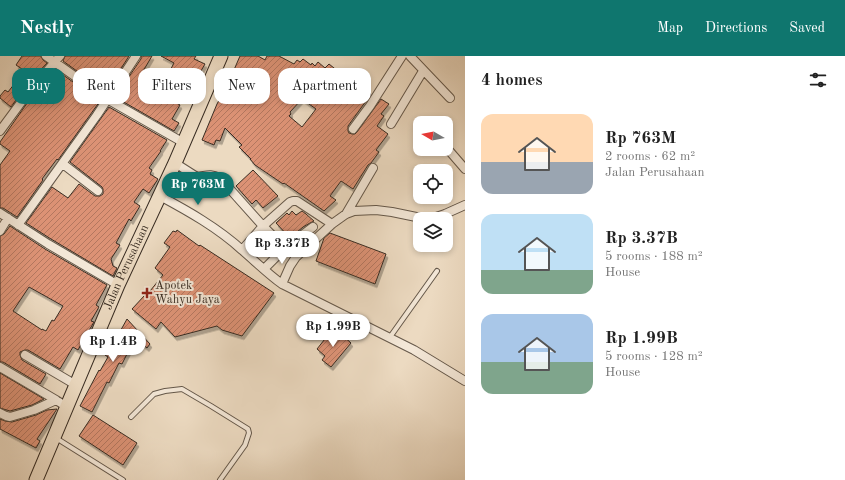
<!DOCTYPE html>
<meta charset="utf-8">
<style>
:root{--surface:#fff;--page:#f2f2f2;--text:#222;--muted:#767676;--accent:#0f766e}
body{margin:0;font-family:"Old Standard TT",serif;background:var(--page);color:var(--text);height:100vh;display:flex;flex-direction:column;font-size:15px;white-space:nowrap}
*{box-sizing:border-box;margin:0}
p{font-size:13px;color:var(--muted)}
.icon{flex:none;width:22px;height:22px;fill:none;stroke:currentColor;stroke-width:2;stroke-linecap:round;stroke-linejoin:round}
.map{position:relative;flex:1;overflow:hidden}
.details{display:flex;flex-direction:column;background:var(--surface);width:380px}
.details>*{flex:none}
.banner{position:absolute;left:12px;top:12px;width:380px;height:36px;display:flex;gap:8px}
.needle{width:26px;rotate:279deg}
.controls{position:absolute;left:413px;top:60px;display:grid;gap:8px}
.controls a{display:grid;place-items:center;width:40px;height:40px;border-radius:8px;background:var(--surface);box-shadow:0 2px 6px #0003;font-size:20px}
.price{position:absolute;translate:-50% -34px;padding:0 9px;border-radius:14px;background:#fff;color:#222;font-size:13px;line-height:26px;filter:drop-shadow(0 1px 2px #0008)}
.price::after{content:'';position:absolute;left:50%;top:24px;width:12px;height:9px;margin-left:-6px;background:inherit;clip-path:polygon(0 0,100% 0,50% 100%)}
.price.current{background:var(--accent);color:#fff}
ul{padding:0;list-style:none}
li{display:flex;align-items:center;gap:12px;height:100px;padding:0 16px}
li span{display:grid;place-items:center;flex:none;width:112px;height:80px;border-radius:12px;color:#555}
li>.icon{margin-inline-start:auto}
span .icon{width:48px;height:48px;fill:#fffc;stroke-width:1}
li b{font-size:17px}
h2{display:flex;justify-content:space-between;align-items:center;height:48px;padding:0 16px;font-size:17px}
.tag{padding:0 14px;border-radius:12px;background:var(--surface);box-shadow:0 2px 6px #0003;font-size:14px;line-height:36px}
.tag.current{background:var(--accent);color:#fff}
header{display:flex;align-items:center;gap:24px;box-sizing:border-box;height:56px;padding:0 20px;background:var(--accent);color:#fff}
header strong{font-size:19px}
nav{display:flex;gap:22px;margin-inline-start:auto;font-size:14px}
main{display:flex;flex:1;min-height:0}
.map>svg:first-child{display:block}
</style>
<header>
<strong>Nestly</strong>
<nav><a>Map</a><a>Directions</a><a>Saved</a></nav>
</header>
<main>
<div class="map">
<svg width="465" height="424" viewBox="0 0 465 424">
<defs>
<pattern id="building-hatch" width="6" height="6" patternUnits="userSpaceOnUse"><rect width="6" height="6" fill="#dc9274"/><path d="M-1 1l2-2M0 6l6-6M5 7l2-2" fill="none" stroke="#b3775f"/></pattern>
<filter id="shadow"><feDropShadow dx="2" dy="3.5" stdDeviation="0" flood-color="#0004"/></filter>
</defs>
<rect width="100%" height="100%" fill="#ecdac1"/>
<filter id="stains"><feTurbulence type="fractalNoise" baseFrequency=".005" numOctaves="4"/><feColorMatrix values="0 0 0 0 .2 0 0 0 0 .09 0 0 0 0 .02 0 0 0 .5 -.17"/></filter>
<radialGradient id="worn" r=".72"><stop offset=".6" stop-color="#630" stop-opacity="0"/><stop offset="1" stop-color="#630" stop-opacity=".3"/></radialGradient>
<path fill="url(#building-hatch)" stroke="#382c22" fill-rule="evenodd" filter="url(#shadow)" d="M22,0H41L43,4L47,7L34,21L16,9Z
M65,0H129L106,36L63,5Z
M141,0H152L139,22L155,33L161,21L165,24L174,7L161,0H196L194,3L205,8L198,20L191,16L186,27L182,25L171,44L180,49L172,63L179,67L174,75L115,41L141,3Z
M240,0H258L265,4L267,0H279L294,8L297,4L300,6L303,3L311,9L312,7L315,10L318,6L325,12L329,8L349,24L350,23L371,38L348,70V75L349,77L352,78H355L357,76L381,43L389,48L381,58L384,60L377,70L388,78L376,94L379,96L371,107L368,109L353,133L341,125L330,140L336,144L324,155L284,127L283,128L255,109L250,103H251L239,91L242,89L225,72L220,85L216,84L214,89L202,84L217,48L231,23H230ZM302,43L316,53L302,71L289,60L291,58L290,56Z
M56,14L100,45L58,104L57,103L42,123L43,124L17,161L3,152H0V109L10,95L0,88V86L32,40Z
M15,27L24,33L11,51L0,42V40L5,34L8,36Z
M109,51L167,84L160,95H161L149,112L152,114L150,118L158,123L149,137L143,133L134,146L140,150L131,165L129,163L116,187L120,189L111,203L113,210L117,212L113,220L51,183L26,167L52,131L68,142L79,128L95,140H100L103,138V133L102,131L70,106Z
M253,114L278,140L263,152L256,144L252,148L236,130Z
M292,155L296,159L302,155L306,158L314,165L310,167L303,171L290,182L276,167L287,157L289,159Z
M10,170L45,193L107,229L96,249L99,251L91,265L94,266L84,283L78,294L73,291L60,313L28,294H25L20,296V299L22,304L46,318L40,328L3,306H0V180L4,178ZM29,231L63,250L54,265L52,264L46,275L42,273V274L13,255Z
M177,174L199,190L200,189L274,237L242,280L222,274L217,270L175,281L161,266L156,273L132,253L145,239L146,240L163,219L155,212L170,191L164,187L173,175L176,176Z
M330,177L386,198L375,228L316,205L324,182Z
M127,263L150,288L147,292L135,282L122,308L119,307L109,327L107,326L92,356L80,350L99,314L100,315L108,301L105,299L115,280L117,281Z
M332,274L340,280L342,279L351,287L331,311L322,304L325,300L317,293Z
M0,317L44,343L32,349L10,355L0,352Z
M57,353L37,383L40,385L36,392L0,373V363L5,365L12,366L36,359L47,354Z
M93,359L137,387L123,409L79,380Z"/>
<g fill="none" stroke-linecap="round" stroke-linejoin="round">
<defs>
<path id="lane" d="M390,281L437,215
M131,361L154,338L165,335L182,333L211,350L248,373L249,377L245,389L220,424
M56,382L123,424"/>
<path id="street" d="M46,0L107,43L184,87
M410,0L450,42
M391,68L423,15
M353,73L370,50L402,0
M0,75L28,37L60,0
M446,91L465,113
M175,107L197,121C207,120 209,117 220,122L263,170L290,146L293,145H297L332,168
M63,108L98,135
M160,140C188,155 218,172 242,194C255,205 268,218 282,228L414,294L465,325
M0,157L48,188L118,229
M346,158L373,112
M430,163L445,158L465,149
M18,169L97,59L136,0
M0,175L8,162
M242,194L263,170L285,192L313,171
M264,213L285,192
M282,228L290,210L296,201L332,168L346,158L354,155L376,154L392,156L426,163
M25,299L76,329
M0,311L56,344
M0,357L6,360L10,361L34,354L56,344L67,351"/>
<g id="primary">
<path id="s1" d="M36,424L118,229L175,107L221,0"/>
</g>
</defs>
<use href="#lane" stroke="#65584a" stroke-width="6"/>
<use href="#street" stroke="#65584a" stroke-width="10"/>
<use href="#primary" stroke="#382c22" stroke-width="15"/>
<use href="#lane" stroke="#f3e7d7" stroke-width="4"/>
<use href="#street" stroke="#f3e7d7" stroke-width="8"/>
<use href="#primary" stroke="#ecdac1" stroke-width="13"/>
</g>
<path fill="#8f2418" stroke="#f3e7d7" stroke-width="1.5" d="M145 231h4v4h4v4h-4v4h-4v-4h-4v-4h4z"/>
<g text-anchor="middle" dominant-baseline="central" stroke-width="4" stroke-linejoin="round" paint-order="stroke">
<g font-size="12" fill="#382c22" stroke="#f3e7d7">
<text stroke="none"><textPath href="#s1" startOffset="231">Jalan Perusahaan</textPath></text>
</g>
<g font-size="12" fill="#382c22" stroke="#f3e7d7" text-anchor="start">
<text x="155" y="230">Apotek<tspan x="155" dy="14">Wahyu Jaya</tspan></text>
</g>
</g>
<rect width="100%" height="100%" filter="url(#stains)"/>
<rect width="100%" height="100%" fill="url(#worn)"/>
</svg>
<div class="controls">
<a><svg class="needle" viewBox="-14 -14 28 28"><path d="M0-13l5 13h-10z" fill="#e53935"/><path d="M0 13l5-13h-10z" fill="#767676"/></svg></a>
<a><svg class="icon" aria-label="locate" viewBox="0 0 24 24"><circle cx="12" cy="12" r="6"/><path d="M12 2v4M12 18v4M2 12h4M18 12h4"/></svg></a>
<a><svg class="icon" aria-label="layers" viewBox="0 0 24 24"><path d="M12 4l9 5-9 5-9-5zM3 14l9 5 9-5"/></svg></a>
</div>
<b class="price current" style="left:198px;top:150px">Rp 763M</b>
<b class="price" style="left:282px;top:209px">Rp 3.37B</b>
<b class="price" style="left:333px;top:292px">Rp 1.99B</b>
<b class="price" style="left:113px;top:307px">Rp 1.4B</b>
<div class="banner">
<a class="tag current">Buy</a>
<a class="tag">Rent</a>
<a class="tag">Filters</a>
<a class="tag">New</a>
<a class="tag">Apartment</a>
</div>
</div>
<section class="details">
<h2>4 homes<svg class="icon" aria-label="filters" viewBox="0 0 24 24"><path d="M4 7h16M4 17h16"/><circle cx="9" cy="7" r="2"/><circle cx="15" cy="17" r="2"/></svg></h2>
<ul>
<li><span style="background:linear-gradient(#ffd9b3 60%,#9aa5b1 0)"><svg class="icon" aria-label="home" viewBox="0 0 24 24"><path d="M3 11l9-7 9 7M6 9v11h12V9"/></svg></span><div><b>Rp 763M</b><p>2 rooms · 62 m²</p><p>Jalan Perusahaan</p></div></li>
<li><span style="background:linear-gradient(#bfe0f5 70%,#7fa58c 0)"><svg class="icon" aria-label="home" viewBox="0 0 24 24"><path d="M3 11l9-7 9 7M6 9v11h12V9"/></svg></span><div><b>Rp 3.37B</b><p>5 rooms · 188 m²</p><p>House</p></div></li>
<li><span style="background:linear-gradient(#a9c7e8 60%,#7fa58c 0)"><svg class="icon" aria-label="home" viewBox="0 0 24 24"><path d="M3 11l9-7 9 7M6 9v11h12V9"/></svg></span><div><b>Rp 1.99B</b><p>5 rooms · 128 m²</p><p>House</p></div></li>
</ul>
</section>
</main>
